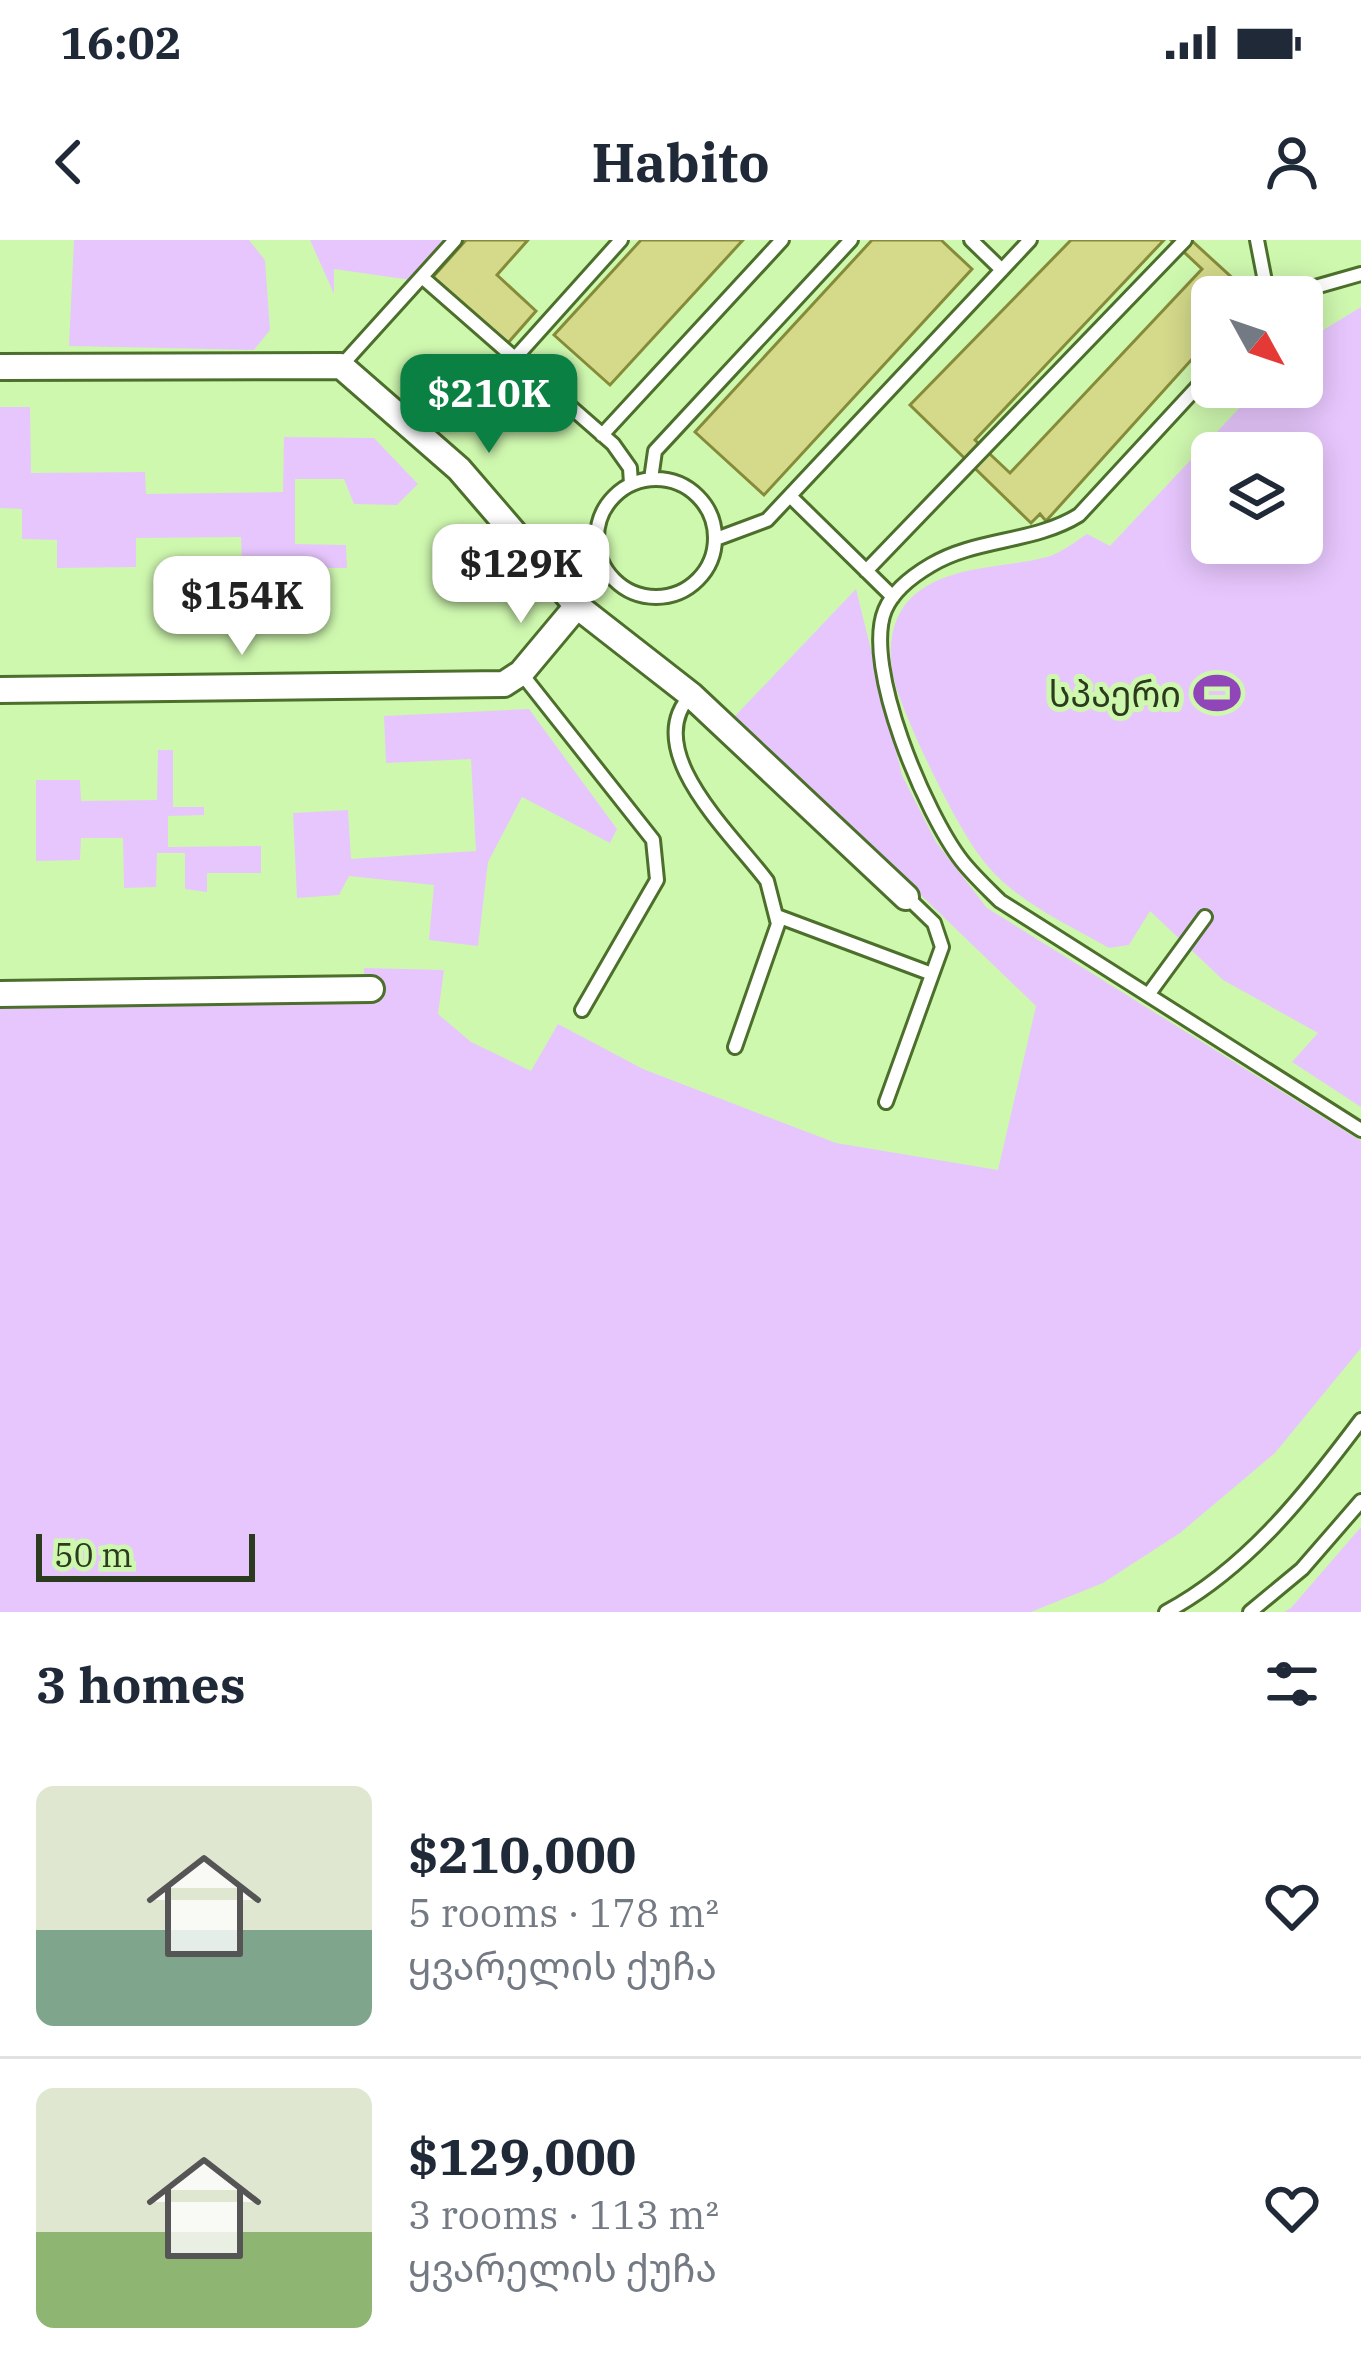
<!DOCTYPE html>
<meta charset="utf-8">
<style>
:root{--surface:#fff;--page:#f6f6f7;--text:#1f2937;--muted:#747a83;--line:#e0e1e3;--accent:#0b8043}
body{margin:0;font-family:"IBM Plex Serif","Noto Sans Georgian",serif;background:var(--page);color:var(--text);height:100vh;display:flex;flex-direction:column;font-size:45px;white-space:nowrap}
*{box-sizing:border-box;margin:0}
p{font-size:39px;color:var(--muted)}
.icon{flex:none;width:66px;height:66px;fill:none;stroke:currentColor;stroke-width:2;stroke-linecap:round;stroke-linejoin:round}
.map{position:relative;height:1372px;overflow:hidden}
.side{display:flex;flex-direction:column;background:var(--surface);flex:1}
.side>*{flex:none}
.needle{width:78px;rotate:130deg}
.buttons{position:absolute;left:1191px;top:36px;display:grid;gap:24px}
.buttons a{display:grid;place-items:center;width:132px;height:132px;border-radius:18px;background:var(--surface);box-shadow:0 6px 30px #0003;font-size:60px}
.scale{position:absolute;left:36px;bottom:30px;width:219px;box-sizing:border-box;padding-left:12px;border:6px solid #2b3b1e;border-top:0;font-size:33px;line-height:42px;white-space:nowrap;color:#2b3b1e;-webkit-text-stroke:9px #cff8af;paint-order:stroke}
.price{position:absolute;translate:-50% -102px;padding:0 27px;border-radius:24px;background:#fff;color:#222;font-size:39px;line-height:78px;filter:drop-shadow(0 3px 6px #0008)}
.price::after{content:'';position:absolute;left:50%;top:72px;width:36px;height:27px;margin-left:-18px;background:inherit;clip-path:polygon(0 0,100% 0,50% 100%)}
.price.active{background:var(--accent);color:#fff}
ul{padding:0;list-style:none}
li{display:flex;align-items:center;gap:36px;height:300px;padding:0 36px}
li+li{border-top:3px solid var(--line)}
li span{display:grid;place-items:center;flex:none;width:336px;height:240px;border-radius:18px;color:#555}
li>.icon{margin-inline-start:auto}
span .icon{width:144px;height:144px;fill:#fffc;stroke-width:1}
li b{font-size:51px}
h2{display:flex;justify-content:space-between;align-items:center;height:144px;padding:0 36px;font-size:51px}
.status{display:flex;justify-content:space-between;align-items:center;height:84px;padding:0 60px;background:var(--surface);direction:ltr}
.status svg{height:33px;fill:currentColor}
header{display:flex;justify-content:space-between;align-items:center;height:156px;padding:0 36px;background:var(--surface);font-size:54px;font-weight:700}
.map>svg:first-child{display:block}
</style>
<div class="status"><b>16:02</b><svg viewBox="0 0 49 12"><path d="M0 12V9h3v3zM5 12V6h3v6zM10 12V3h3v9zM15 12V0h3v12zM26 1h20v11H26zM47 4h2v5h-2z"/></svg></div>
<header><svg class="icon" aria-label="back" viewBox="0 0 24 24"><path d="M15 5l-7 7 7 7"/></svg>Habito<svg class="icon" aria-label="person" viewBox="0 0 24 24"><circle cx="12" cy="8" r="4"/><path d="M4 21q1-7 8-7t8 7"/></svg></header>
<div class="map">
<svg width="1361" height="1372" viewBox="0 0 1361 1372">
<rect width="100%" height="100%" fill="#cff8af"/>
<path fill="#e7c6fd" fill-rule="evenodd" d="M74,0H249L265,20L270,90L254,110L69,106Z
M310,0H448L411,40L334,29V54Z
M1361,67V867L1292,822L1318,793L1223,740L1150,671L1129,705L1109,708C1065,683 1014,661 982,619C955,584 910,490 896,447C887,418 888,383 909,360C944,324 1003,329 1047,317C1061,313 1075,302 1087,294L1110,306L1259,147H1302V103ZM1212,213H1302V303H1212Z
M0,167H30L31,233L145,232L146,254L283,252L284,197L374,198L418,244L397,265L354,264L344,239H295V304L346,305L347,328H242L241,297L136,298V327L57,328V300L22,299V269L0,268Z
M856,349L902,535L936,602L987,668L1361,901V1108L1275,1213L1180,1293L1103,1343L1031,1372H0V765L365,760L364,728L444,730L438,774L471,802L531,831L558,784L643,829L836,903L998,930L1036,766L735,476Z
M529,469L617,589L610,603L522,557L488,622L478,706L429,700L434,645L349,636L339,655L297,658L293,573L348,570L351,619L476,611L471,519L386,523L384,476Z
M158,510H173V567H204V575L168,576V607L261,606V633H207V652L185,649V613H157L156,647L124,648L123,598H81L80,620L36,621V540H80L81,561L157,560Z
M1361,1287V1372H1284L1291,1368Z"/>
<path fill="#d4da8a" stroke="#868b3a" stroke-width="3" d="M466,0H528L497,35L536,71L507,104L433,37Z
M641,0H743L610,145L554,95Z
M872,0H941L972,29L764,255L695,192Z
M1071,0H1164L975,200L1010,233L1202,29L1171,0H1191L1251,55L1212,57V97L1046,281L1040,274L1031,283L910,165Z"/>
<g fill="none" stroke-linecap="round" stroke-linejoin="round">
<defs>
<path id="service" d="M971,0L1002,30
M1257,0L1268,57
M422,37L613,204L630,228L631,244
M1280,57L1361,34
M515,118L621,0
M341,126L455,0
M1212,131L1079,275C1034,303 976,298 931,325C914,335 893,351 885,370C862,426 926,575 962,621C973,635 987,648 1000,661L1361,890
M602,195L782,0
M597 298a59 59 0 1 1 118 0a59 59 0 1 1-118 0Z
M651,239L655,211L851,0
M790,256L893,357
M716,299L767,280L1030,0
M866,331L1185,0
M521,433L653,600L657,640L582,770
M691,455C639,510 732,594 767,641L778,684L735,807
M777,676L932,734
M1148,755L1205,677
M886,862L942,707L934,683L907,657
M1166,1372C1248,1328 1307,1252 1361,1180
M1250,1372L1302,1329L1361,1261"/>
<path id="minor" d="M0,127L341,126L459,229L577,366L691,455L906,657
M0,450L504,444L521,433L577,366
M0,754L371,749"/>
</defs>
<use href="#service" stroke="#4c6f2b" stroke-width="18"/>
<use href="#minor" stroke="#4c6f2b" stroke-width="30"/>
<use href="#service" stroke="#fff" stroke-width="12"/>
<use href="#minor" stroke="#fff" stroke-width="24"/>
</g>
<defs>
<symbol id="stadium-bare" viewBox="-9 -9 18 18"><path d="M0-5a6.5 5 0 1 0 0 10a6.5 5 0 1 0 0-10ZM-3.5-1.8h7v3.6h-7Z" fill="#9046b8" stroke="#cff8af" stroke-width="2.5" paint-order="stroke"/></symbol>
</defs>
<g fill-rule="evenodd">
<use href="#stadium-bare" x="1184" y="420" width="66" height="66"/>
</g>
<g text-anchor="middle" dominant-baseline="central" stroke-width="10" stroke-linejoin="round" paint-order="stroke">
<g font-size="36" fill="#2b3b1e" stroke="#cff8af" text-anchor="end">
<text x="1181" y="453">სპაერი</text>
</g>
</g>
</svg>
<div class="buttons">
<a><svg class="needle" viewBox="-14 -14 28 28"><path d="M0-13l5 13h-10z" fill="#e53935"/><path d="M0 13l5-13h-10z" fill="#747a83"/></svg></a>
<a><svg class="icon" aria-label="layers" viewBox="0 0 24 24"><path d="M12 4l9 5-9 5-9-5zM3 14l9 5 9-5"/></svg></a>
</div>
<div class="scale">50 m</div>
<b class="price active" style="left:489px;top:216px">$210K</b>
<b class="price" style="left:521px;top:386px">$129K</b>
<b class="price" style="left:242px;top:418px">$154K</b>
</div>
<section class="side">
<h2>3 homes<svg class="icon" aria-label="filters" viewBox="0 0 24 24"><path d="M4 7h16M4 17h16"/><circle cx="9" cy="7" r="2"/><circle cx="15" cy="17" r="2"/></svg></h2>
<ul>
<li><span style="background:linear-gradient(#dfe7d0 60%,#7fa58c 0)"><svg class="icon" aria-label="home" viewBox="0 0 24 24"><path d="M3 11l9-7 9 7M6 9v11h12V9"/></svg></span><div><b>$210,000</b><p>5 rooms · 178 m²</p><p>ყვარელის ქუჩა</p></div><svg class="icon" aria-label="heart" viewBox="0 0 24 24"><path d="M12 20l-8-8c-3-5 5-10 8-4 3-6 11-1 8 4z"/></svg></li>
<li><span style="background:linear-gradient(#dfe7d0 60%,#8fb573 0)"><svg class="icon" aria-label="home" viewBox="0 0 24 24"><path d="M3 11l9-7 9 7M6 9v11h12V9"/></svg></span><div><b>$129,000</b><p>3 rooms · 113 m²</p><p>ყვარელის ქუჩა</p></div><svg class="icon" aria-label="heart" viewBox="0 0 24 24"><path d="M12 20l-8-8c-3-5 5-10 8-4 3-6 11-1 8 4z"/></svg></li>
</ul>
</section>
